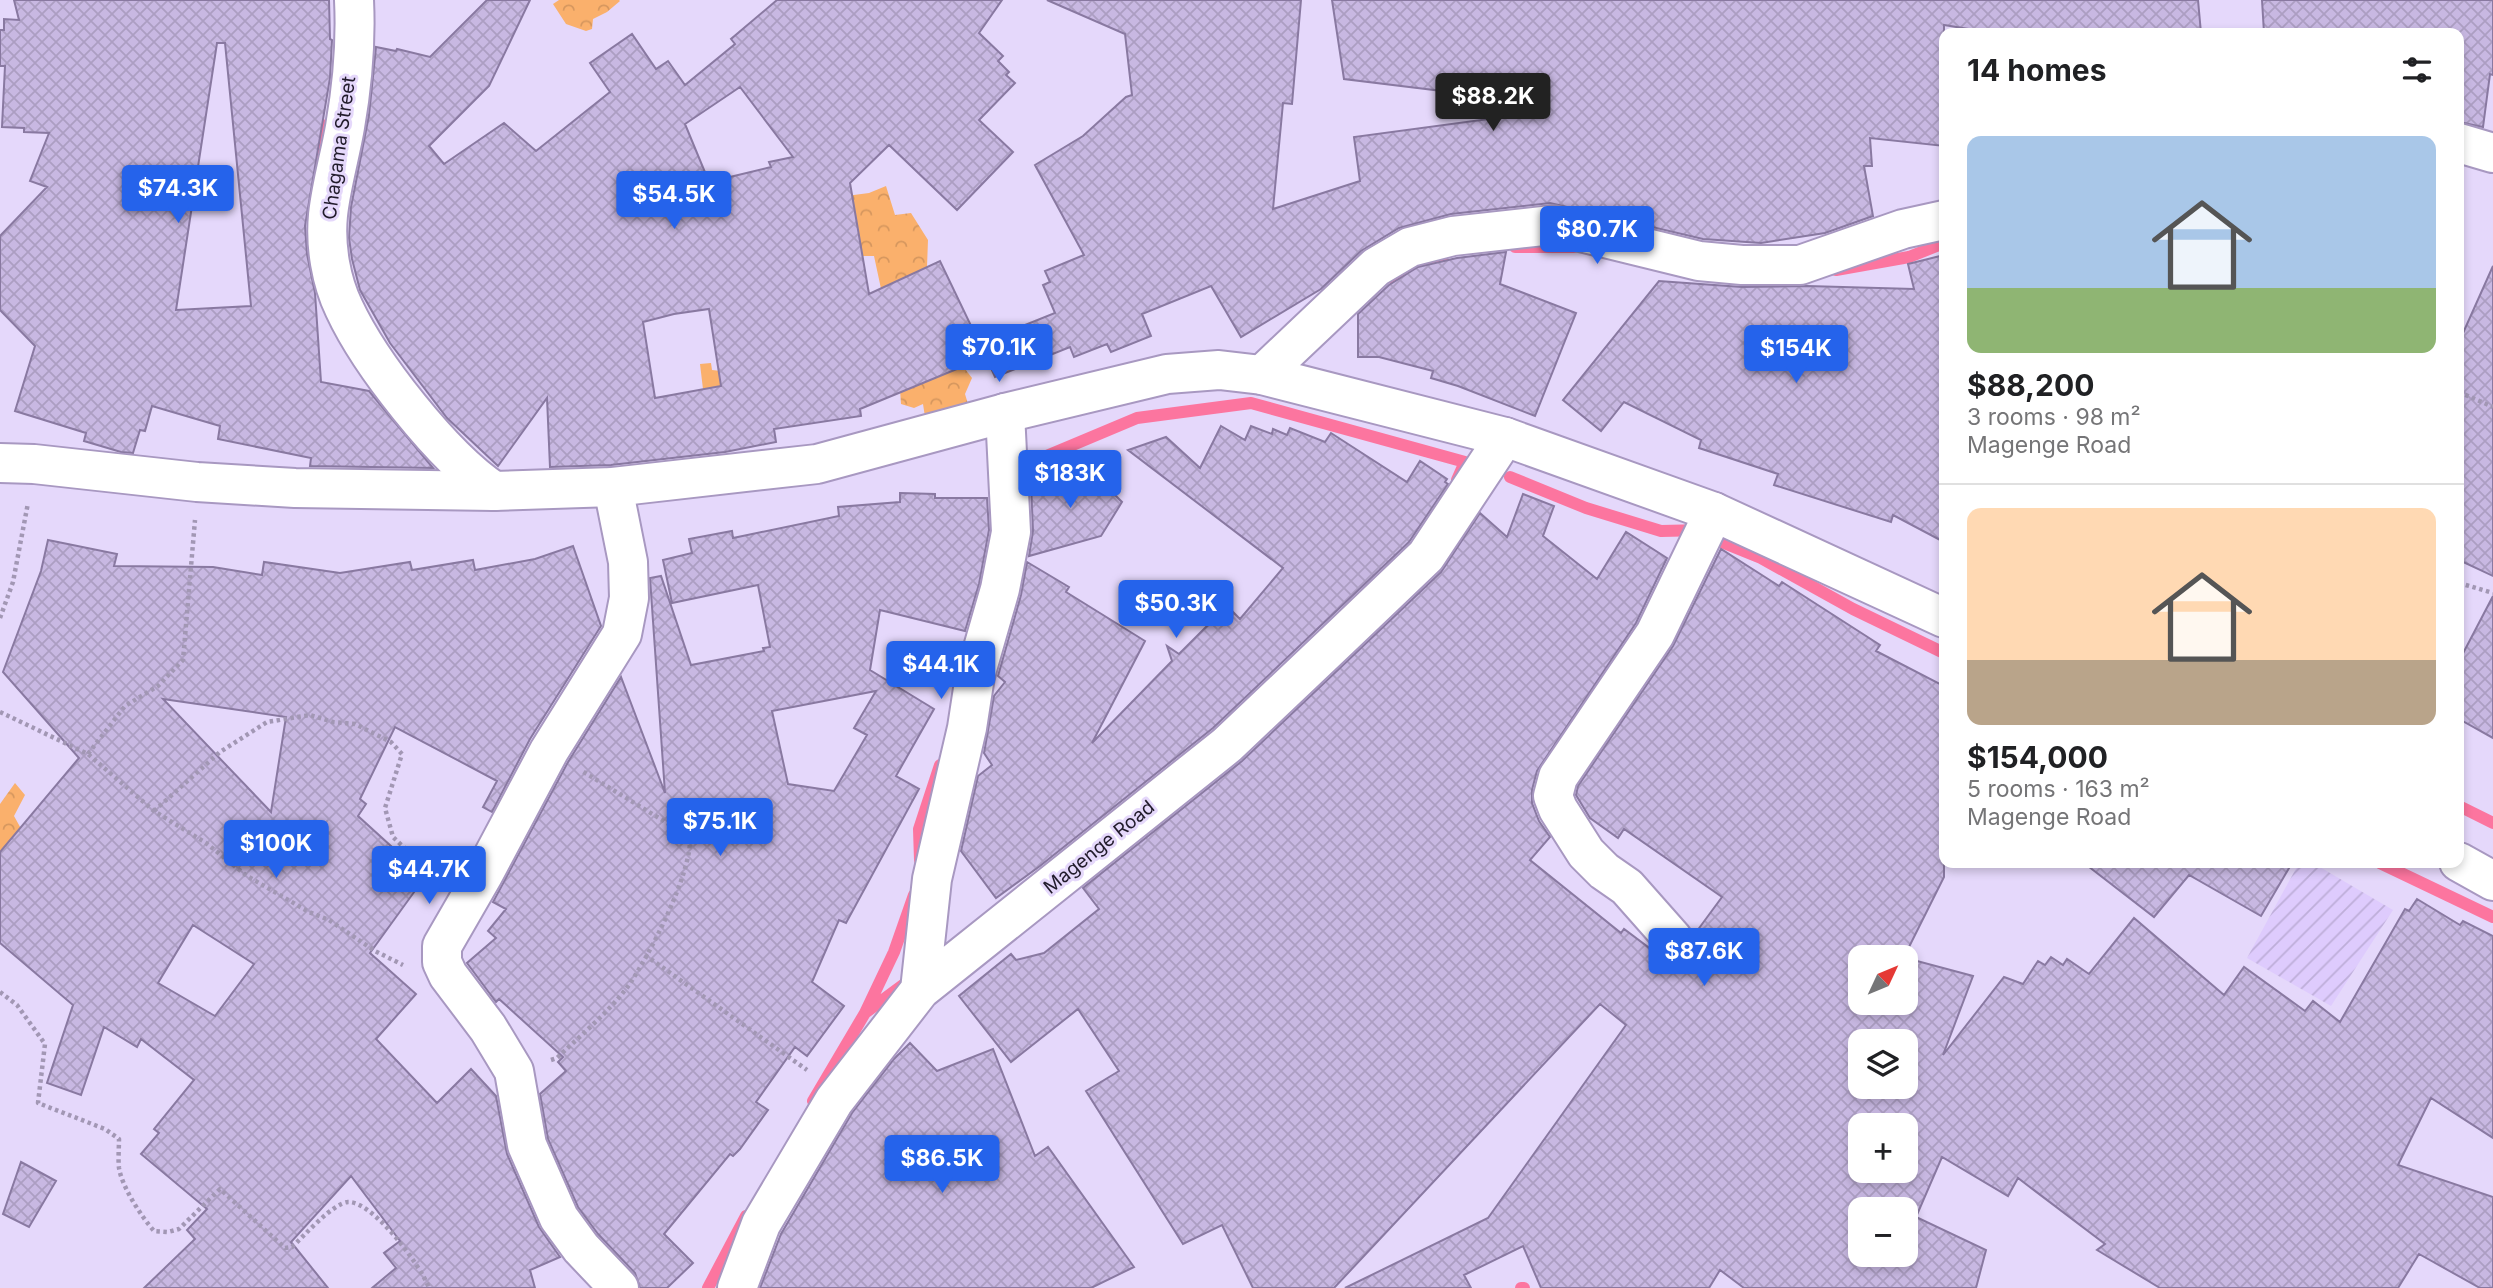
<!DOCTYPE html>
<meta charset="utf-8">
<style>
:root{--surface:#fff;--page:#f6f6f6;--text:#202124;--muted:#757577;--line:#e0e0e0;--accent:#2563eb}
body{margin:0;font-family:Inter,sans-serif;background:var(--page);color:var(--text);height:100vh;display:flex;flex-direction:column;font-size:26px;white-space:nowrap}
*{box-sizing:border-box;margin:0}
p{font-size:23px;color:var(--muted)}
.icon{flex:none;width:38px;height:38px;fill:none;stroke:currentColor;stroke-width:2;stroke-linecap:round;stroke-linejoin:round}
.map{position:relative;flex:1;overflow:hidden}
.panel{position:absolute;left:1939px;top:28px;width:525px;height:840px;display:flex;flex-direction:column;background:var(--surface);border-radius:14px;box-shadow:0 4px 10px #0003}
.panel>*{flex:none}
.needle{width:46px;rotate:46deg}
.controls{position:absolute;left:1848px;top:945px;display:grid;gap:14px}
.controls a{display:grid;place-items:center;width:70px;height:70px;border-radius:14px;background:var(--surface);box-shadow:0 4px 10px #0003;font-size:35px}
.price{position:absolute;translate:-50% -60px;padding:0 16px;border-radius:7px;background:var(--accent);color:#fff;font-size:23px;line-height:46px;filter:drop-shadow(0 2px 4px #0008)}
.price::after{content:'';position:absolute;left:50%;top:42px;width:21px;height:16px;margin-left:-10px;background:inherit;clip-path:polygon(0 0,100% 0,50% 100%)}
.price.active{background:#222;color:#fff}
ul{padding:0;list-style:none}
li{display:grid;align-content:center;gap:14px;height:371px;padding:0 28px}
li+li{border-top:2px solid var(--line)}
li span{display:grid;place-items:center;height:217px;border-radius:14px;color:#555}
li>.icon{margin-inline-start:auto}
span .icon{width:126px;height:126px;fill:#fffc;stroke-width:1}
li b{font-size:30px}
h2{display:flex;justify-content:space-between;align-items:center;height:84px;padding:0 28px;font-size:30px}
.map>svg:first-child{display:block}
</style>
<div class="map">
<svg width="2493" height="1288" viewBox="0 0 2493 1288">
<defs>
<pattern id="industrial-furrows" width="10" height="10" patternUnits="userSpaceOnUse" patternTransform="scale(1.75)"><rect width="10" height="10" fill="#decbfd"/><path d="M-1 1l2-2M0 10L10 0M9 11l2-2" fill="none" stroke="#beaed9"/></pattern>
<pattern id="forest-crowns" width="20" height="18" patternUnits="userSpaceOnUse" patternTransform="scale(1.75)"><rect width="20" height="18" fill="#fab06c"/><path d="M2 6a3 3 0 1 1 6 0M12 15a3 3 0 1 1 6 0" fill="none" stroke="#d6975e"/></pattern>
<pattern id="building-cross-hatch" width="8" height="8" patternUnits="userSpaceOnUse" patternTransform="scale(1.75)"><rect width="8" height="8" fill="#c8b8e2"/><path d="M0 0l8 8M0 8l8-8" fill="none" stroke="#ac9ec2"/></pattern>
</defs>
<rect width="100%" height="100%" fill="#e5d8fb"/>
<path fill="url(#industrial-furrows)" d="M2299,863H2313L2393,910L2331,1006L2247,958Z"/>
<path fill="#fab06c" d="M711,363L712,370L721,371L723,382L705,406L700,364Z"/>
<path fill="url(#forest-crowns)" d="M559,0H619L620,1L607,12L593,19L592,29L586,31L566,24L553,4Z
M886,186L895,215L911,213L928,240L927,267L883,298L874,256H857L846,196L869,193Z
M962,365L972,378L965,394L968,404L925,417L923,404L914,408L901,404L900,389Z
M15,783L25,795L14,816L24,834L0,875V804Z"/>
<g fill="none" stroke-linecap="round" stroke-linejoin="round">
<path stroke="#fc759f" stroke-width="12" d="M315,192V174L327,125
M1515,247H1574
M1836,270L1909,257L1944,243
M1392,278L1443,256
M1025,465L1137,418L1251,403L1465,462L1457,480
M1510,477L1586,508L1661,531L1705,530L1714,539L1761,558L1853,609L1944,653
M2459,806L2493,823
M920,860L919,829L940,765
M2380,863L2493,917
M865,1013L907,982
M813,1101L865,1013L894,952L914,895
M708,1288L746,1216
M1521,1288H1524"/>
</g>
<path fill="url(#building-cross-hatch)" stroke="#8979a1" stroke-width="2" fill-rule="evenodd" d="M14,0H329L330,39L332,40L330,78L305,226L307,254L315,293L321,382L369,391L433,468L310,466L311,458L218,439L220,426L152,406L145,431L140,430L133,453L121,452L84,441L86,433L15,411L35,346L0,310V236L47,187L30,181L49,133L24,132V128L2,127L5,66H0V30H4V19L19,20ZM217,43H225L251,306L176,310Z
M487,0H530L489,86L429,146L444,164L504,123L536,151L610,92L590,63L632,34L656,69L668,61L685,85L735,44L731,39L777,0H1002L979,33L1003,56L998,61L1009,72L1006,75L1015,83L979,120L1013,152L957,210L889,145L850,183L869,294L940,261L986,357L860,409L861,416L774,429L776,442L725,452L611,465L550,467L547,398L498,466L447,418L390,343L360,290L352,259L349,238L351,207L369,115L376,47L396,51L397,49L430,57ZM740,87L793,157L769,162L771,167L709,182L685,124ZM709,309L721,386L655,398L643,322L674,314Z
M1047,0H1301L1292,104L1283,103L1273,209L1360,181L1354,137L1548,111V104L1344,79L1332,0H2198L2201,33H1993L1944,25V146L1870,138L1872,166H1864L1873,216L1825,233L1761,243L1703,239L1550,203L1451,214L1399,228L1361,251L1321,289L1241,337L1211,286L1142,314L1151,336L1111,352L1107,344L1074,357L1070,347L995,377L980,343L1055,313L1043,285L1050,282L1045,271L1084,255L1035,165L1083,136L1126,97L1132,95L1125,34Z
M2262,0H2493V75L2490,74L2483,127L2459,122V33H2264Z
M1506,252L1500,284L1576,313L1535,416L1458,386L1431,378L1433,371L1379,357H1358V314L1389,285L1418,267L1457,258Z
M1944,255V542L1893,515L1891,522L1774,485L1778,474L1699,448L1701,440L1624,402L1601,431L1563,400L1659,281L1742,287L1807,286L1914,289L1908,264Z
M2493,266V576L2459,560V342Z
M1221,426L1245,440L1251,426L1272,434L1273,429L1287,435L1290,428L1325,442L1331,433L1407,482L1420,461L1447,479L1445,482L1448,484L1409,542L1213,728L1040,866L996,898L961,851L978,776L992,765L984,753L994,696L1005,682L998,676L1021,595L1027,562L1069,587L1066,592L1145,641L1092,743L1172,661L1167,646L1179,654L1227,606L1240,619L1283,568L1128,450L1166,437L1200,468Z
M1087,467L1122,502L1101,536L1029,556L1033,531L1031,484Z
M900,493L935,494V498H987L989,530L979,584L965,631L880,610L870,670L934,709L896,776L919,789L846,923L839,920L812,982L844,1006L807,1056L795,1047L756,1102L768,1110L740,1149L733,1156L730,1154L664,1234L693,1263L667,1288H640L635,1273L598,1234L578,1207L548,1139L540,1094L566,1071L558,1062L563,1057L499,999L496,1002L467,963L496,938L488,931L506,909L493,902L568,762L621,677L665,793L650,578L661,576L691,665L764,651L763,648L770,647L758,585L672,603L663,560L692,553L689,539L732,531L733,538L839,516L838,507L900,502ZM876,691L854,728L867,735L834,791L788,784L772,711Z
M1523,494L1554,506L1543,536L1597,579L1626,532L1667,558L1636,623L1537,771L1532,790V803L1539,821L1550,837L1530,860L1621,933L1624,929L1672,965L1676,960L1687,956L1693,947L1694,935L1722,897L1624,829L1618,838L1590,818L1576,795L1578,786L1673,646L1721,549L1779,586L1782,582L1880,645L1876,651L1944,686V877L1904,957H1860V1003H1906V958L1973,976L1943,1055L2004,977L2023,984L2038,961L2045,965L2051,957L2063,965L2067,959L2089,974L2134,918L2224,995L2244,967L2305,1011L2313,1001L2340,1022L2405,909L2409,911L2417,899L2460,925L2463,921L2493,936V1138L2431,1098L2398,1165L2493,1197V1288H2480L2419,1254L2398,1288H2160L2097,1250L2105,1244L2018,1178L2008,1196L1942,1157L1916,1217L1986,1250L1976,1288H1744L1720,1270L1709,1288H1541L1523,1246L1464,1275L1471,1288H1345L1488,1218L1626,1025L1600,1004L1334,1288H1253L1222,1225L1183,1244L1086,1091L1119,1071L1078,1009L1011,1062L959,996L1011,954L1016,960L1044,953L1099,909L1083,888L1242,761L1441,572L1480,513L1507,537ZM1860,1041H1906V1087H1860ZM1860,1125H1906V1171H1860ZM1860,1209H1906V1255H1860Z
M48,540L117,554L114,566L213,567L262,575L264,562L340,573L410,562L412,570L473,560L475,570L535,559L573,546L601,626L530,739L492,812L483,807L497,781L395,727L360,799L366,804L358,816L425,877L370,953L416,994L376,1039L437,1103L471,1069L496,1096L507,1154L539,1227L560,1257L530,1270L535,1288H372L396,1268L384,1253L400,1241L351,1176L291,1242L328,1288H144L195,1239L187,1230L207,1209L141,1154L159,1133L154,1129L194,1080L141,1039L137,1047L104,1027L81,1095L47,1083L73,1005L0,943V852L79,758L3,672L41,571ZM163,699L286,717L271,812ZM193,925L254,964L215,1016L158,983Z
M2493,596V738L2459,719V661Z
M2084,863H2292L2261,916L2189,875L2154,917Z
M910,1043L937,1071L993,1049L1035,1156L1048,1147L1134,1267L1091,1288H760L781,1234L852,1113L894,1059Z
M21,1162L56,1181L29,1227L3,1214Z"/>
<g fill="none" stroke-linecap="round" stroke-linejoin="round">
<defs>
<path id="street" d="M354,0C356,40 352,87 345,127C340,156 331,186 328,215C325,246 331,281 344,308C370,364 443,457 494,491
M2459,143L2493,153
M1262,375L1376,267L1410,247L1453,236L1552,225L1699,261L1742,265H1800L1903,229L1944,220
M613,487L628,562L629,598L622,634L549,751L483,875L442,946V962L448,975L488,1028L514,1071L527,1145L559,1218L581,1248L619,1288
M1673,939L1627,887L1604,871L1586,853L1558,809L1553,796L1558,777L1655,634L1714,512
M920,990L932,879L967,728L975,676L1000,589L1011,532L1005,413
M737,1288L761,1224L834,1101L920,990L1227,745L1339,639L1426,556L1505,437"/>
<path id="secondary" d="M0,463L34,464L197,482L295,488L494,491L613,487L817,464L1005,413L1167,374L1219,370L1262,375L1505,437L1714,512L1944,618
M2459,862L2493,881"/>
</defs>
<use href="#street" stroke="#a898c1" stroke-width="42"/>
<use href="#secondary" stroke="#a898c1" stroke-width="42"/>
<path stroke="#a297b4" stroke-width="4.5" stroke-dasharray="3.5 3.5" stroke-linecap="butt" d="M2459,392L2493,407
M2459,583L2493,593
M0,618L13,582L28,503
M0,712L88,754L154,811L206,843L247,876L309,912L329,920L375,951L403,965
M88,754L125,706L158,686L183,660L195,520
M154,811L220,752L267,722L310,715L333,722L355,724L391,742L402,754L385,808L393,837L436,878
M645,955L807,1070
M0,992L17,1005L45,1044L38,1103L105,1129L119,1139C119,1148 118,1159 119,1168C122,1187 141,1216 154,1231L168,1232L179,1229L220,1189L285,1248L292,1247C304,1236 333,1203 348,1202C373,1201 421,1266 429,1288
M551,1060L557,1058C581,1035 609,1012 629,985C650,954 692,873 690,837L582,771"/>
<use href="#street" stroke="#fff" stroke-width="38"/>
<use href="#secondary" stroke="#fff" stroke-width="38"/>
</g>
<g text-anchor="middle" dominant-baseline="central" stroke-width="6" stroke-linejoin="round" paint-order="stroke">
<g font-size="19" fill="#211b2b" stroke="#e5d8fb">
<text transform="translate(339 148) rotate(-82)">Chagama Street</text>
<text transform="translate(1099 847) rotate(-39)">Magenge Road</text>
</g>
</g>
</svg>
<div class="controls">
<a><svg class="needle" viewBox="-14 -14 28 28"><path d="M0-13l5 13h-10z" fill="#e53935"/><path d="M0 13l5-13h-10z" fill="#757577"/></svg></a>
<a><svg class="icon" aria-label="layers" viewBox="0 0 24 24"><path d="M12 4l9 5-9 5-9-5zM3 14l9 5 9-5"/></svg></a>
<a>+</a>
<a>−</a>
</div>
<b class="price active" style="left:1493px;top:133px">$88.2K</b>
<b class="price" style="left:178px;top:225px">$74.3K</b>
<b class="price" style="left:674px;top:231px">$54.5K</b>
<b class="price" style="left:1597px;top:266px">$80.7K</b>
<b class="price" style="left:999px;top:384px">$70.1K</b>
<b class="price" style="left:1796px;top:385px">$154K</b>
<b class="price" style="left:1070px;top:510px">$183K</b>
<b class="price" style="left:1176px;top:640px">$50.3K</b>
<b class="price" style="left:941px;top:701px">$44.1K</b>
<b class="price" style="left:720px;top:858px">$75.1K</b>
<b class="price" style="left:276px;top:880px">$100K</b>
<b class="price" style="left:429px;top:906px">$44.7K</b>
<b class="price" style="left:1704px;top:988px">$87.6K</b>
<b class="price" style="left:942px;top:1195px">$86.5K</b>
<section class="panel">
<h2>14 homes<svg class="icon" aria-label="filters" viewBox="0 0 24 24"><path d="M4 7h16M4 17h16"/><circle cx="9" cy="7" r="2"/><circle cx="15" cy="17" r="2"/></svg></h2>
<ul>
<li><span style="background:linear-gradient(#a9c7e8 70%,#8fb573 0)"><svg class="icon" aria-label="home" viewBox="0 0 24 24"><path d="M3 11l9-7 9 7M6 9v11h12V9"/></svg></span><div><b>$88,200</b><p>3 rooms · 98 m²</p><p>Magenge Road</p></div></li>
<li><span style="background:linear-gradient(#ffd9b3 70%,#b9a48a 0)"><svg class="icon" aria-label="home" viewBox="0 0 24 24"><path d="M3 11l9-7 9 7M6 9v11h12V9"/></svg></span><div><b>$154,000</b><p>5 rooms · 163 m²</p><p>Magenge Road</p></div></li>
</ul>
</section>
</div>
